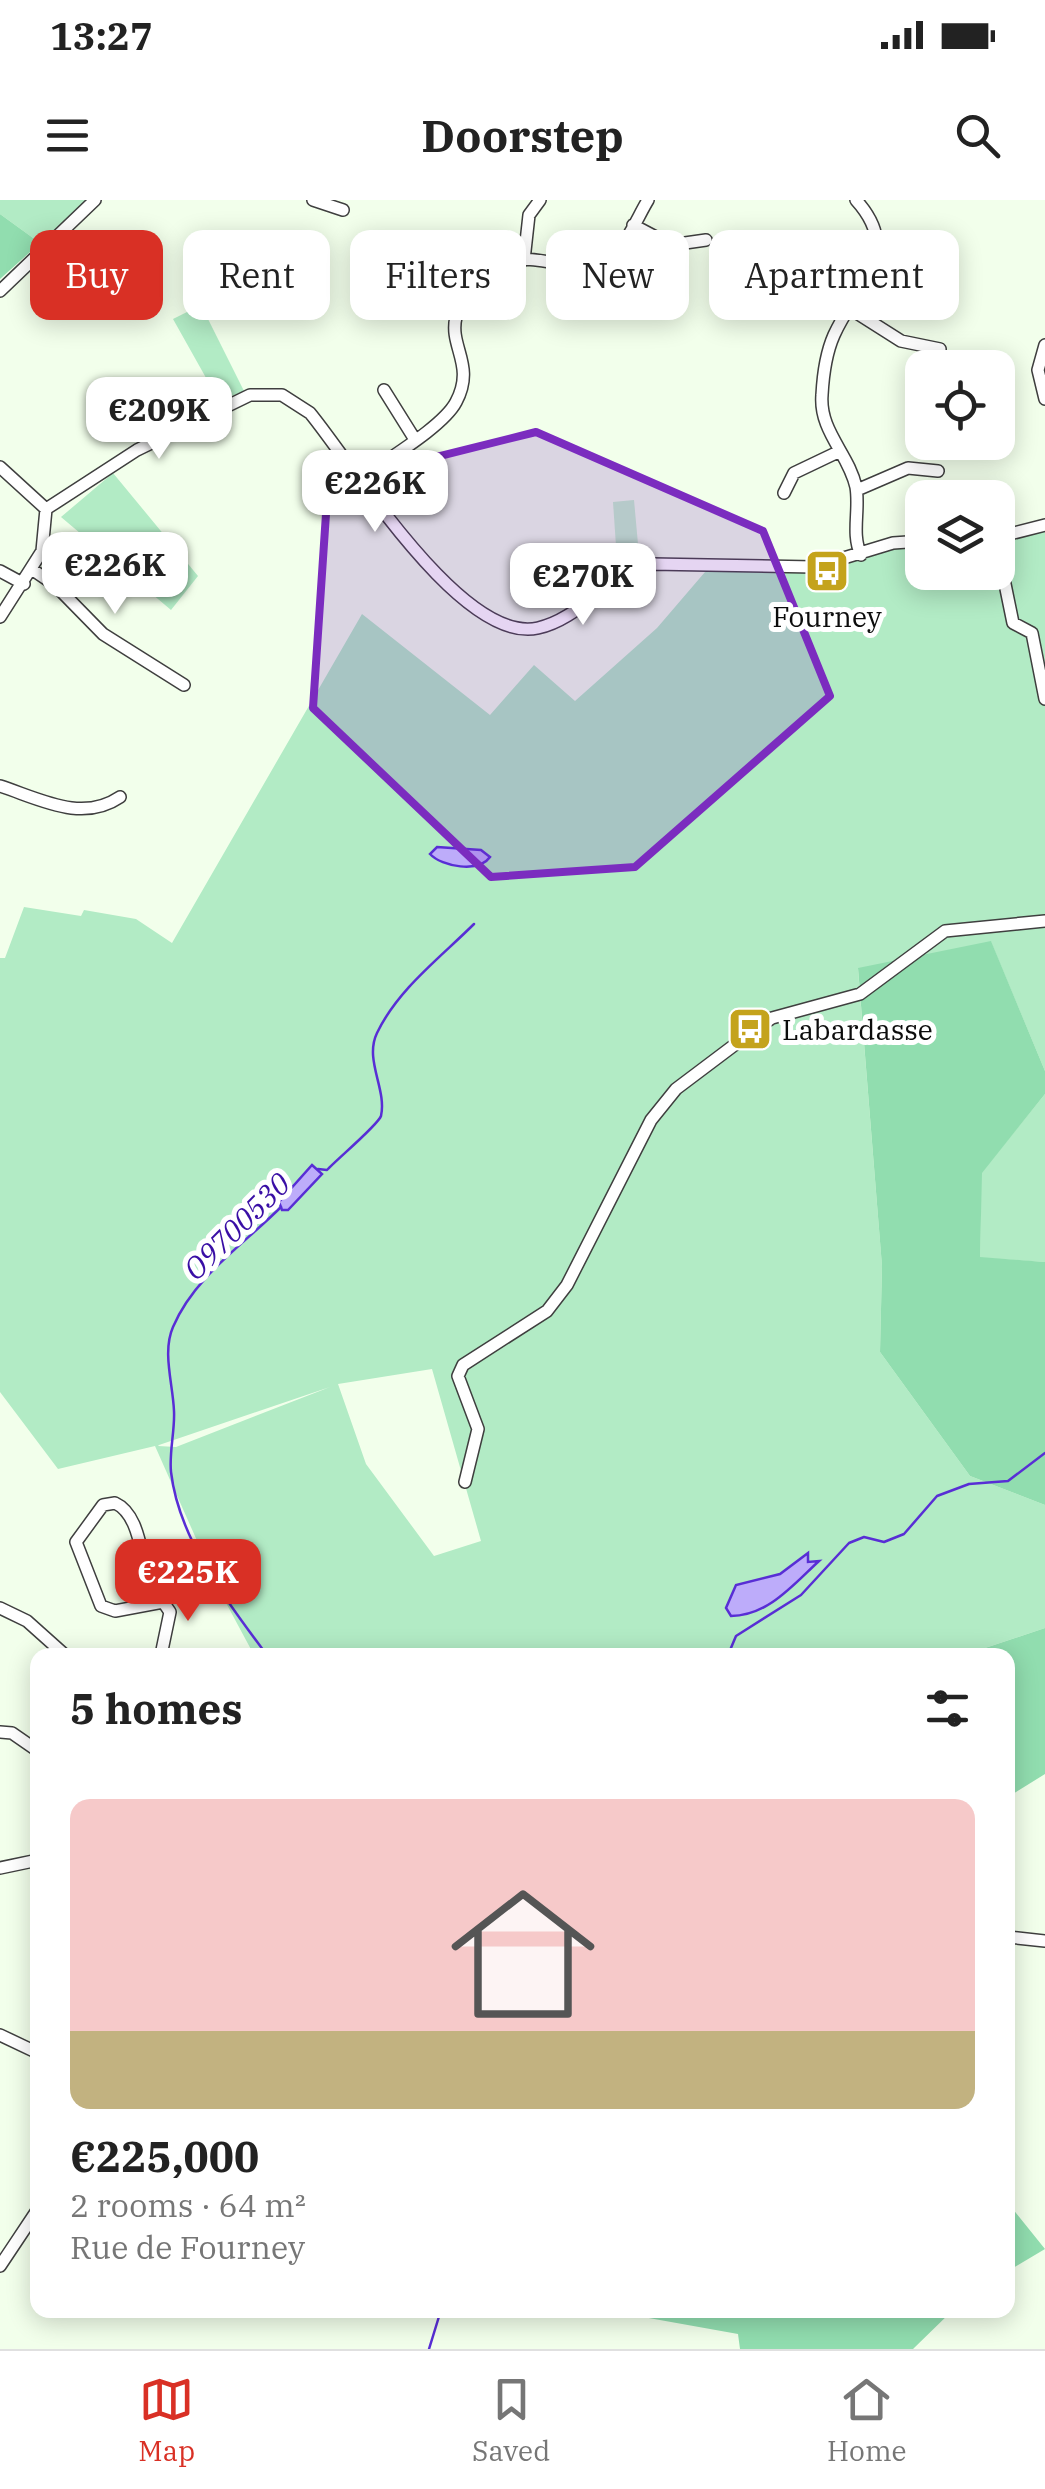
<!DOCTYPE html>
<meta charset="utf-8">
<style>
:root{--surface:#fff;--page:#f6f6f6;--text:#222;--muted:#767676;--line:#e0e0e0;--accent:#d93025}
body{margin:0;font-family:"IBM Plex Serif",serif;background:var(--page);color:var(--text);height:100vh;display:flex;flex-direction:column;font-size:38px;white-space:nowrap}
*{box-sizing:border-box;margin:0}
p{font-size:32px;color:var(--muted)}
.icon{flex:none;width:55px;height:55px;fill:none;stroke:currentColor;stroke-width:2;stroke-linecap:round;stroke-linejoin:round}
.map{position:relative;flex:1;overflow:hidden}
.details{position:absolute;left:30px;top:1448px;width:985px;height:670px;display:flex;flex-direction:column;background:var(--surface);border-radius:20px;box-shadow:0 5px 25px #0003}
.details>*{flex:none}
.hud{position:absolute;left:30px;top:30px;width:985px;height:90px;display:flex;gap:20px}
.buttons{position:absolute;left:905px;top:150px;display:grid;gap:20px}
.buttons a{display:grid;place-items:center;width:110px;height:110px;border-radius:20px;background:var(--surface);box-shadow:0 5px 25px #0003;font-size:50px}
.price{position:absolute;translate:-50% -85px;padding:0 22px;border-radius:20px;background:#fff;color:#222;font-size:32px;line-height:65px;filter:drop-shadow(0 2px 5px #0008)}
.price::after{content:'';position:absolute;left:50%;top:60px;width:30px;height:22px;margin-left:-15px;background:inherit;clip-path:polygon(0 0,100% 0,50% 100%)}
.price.active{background:var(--accent);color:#fff}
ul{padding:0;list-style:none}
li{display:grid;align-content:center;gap:20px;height:530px;padding:0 40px}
li span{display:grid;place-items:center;height:310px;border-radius:20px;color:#555}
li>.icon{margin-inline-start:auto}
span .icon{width:180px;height:180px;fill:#fffc;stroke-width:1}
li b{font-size:42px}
h2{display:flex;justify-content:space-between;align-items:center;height:120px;padding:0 40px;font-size:42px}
.tag{padding:0 35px;border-radius:20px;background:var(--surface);box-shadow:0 5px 25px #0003;font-size:35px;line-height:90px}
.tag.active{background:var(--accent);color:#fff}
.status{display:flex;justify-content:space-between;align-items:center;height:70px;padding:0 50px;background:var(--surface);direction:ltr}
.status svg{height:28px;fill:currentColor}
header{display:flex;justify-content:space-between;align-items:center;height:130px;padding:0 40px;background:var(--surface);font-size:45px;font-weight:700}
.menu{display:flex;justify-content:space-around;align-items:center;height:140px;border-top:2px solid var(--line);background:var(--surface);font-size:28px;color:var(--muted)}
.menu a{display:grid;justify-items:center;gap:5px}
.menu .active{color:var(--accent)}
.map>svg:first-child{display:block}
</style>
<div class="status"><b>13:27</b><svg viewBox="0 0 49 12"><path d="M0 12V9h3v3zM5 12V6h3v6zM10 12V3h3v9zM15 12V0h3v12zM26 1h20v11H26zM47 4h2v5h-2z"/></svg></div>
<header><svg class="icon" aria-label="menu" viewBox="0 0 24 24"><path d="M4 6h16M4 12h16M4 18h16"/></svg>Doorstep<svg class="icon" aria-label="search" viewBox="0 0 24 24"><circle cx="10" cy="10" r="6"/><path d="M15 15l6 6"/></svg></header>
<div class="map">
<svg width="1045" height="2149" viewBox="0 0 1045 2149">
<rect width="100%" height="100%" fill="#f2ffeb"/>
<path fill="#b2ebc5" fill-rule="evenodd" d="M0,0H86L40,43L0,14Z
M201,105L244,191L219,201L173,119Z
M113,273L198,376L171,410L61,317Z
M1045,325V871L991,742L858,769L882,1066L880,1152L970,1276L1045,1305V1428L964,1455H254L218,1388L155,1246L58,1269L0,1192V758H5L24,707L81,716L84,710L136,719L172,743L362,414L490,515L534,465L575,501L657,428L711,365L800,368L922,341V372H998V337ZM432,1169L481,1341L434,1356L366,1264L338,1184ZM330,1187L176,1247L158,1246L159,1245Z
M1045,894V1062L980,1058L981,973Z"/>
<path fill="#91ddaf" d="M0,14L40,43L0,79Z
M991,741L1045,871V894L982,973L980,1057L1045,1062V1305L970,1276L880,1152L882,1066L858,768Z
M1045,1428V1574L1008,1597V1455H964Z
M1008,2003L1045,2049L1008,2071Z
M604,2110H953L913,2149H740L738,2134Z"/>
<path fill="#c5f2cd" d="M634,300L638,344L616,346L613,302Z"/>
<path fill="#bdacfa" stroke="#582ed5" stroke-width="2.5" d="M437,647L481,650L490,657C479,673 442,667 430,654Z
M312,965L322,974L288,1010H282L279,1002Z
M808,1353V1362L819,1361C794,1384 768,1416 731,1416L726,1408L736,1385L780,1374Z"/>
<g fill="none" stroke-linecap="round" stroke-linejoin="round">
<path stroke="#582ed5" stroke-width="2.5" d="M318,969L327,970C336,960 378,925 381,916C387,889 364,860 377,833C398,789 441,757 474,724
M267,1455C228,1403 179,1340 171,1272C169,1252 175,1231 174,1211C173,1184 162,1152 173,1127C194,1077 244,1044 281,1007
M728,1455L736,1436L801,1395L849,1343L864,1337L884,1342L904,1334L937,1296L969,1284L1008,1281L1045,1253
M429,2149L441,2110"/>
<defs>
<path id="minor" d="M313,0L343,10
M856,0C904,53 857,84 834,135C826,153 823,176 822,195C819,231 849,254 856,287C860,310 851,334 861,355
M633,25L671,45L706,40
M524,60L529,15L540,0
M0,91L95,0
M849,108L901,141L940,149
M1045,145L1038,170L1045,199
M384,190L414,238
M0,267L46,309
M360,279C384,261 443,227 456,202C484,149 418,136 489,70C521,41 576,81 609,58C627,45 637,18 648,0
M857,290L908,268L938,271
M784,293L794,273L838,252
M46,309L137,250L250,195H282L310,213C353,265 462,445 538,428C580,419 609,374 652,364L814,367L893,343L922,341
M998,337L1045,325
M998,350L1013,423L1032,433L1045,499
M33,370L55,385L103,434L184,485
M0,371L24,384
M0,417L42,351L46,309
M0,586C40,599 82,623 120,597
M465,1282L478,1229L458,1176L463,1165L547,1111L567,1085L651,920L676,889L753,831L772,818L860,794L945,731L1045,721
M0,1408L27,1421L65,1455
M161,1455L170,1412C161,1399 150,1383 146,1368C140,1347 137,1313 115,1303L103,1305L76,1342L101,1406L115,1411L163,1402
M0,1532L12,1533L38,1551
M0,1668L38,1660
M1008,1737L1045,1741
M0,1835L38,1853
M0,2066L38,2009"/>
</defs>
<use href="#minor" stroke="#3f3f3f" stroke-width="14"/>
<use href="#minor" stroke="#fff" stroke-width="11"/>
</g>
<path fill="#7b2cbf" fill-opacity="0.2" stroke="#7b2cbf" stroke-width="8" stroke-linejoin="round" d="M536,232L763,331L830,496L635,667L491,677L313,508L328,284Z"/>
<defs>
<symbol id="bus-square" viewBox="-11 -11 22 22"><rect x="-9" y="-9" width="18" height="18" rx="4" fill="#c4a31c" stroke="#fff"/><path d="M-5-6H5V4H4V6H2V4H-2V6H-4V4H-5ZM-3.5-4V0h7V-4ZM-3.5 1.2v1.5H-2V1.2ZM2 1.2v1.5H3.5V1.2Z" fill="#fff"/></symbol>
</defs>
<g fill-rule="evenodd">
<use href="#bus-square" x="802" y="346" width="50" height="50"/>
<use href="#bus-square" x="725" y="804" width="50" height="50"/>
</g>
<g text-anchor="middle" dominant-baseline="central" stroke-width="10" stroke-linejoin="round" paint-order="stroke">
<g font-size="28" fill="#0c0c0c" stroke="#fff">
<text x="827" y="416">Fourney</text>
<text x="782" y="829" text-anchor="start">Labardasse</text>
</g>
<g font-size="30" font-style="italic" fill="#390ea5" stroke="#fff">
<text transform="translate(236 1026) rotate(-45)">O9700530</text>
</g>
</g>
</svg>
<div class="buttons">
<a><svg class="icon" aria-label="locate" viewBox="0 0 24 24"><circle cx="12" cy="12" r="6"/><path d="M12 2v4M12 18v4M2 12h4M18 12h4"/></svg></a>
<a><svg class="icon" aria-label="layers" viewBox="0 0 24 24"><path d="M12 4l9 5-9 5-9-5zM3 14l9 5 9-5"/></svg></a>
</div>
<b class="price" style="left:159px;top:262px">€209K</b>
<b class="price" style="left:375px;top:335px">€226K</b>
<b class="price" style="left:115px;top:417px">€226K</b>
<b class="price" style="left:583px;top:428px">€270K</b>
<b class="price active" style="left:188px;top:1424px">€225K</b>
<div class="hud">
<a class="tag active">Buy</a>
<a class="tag">Rent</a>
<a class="tag">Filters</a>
<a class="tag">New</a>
<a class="tag">Apartment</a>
</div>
<section class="details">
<h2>5 homes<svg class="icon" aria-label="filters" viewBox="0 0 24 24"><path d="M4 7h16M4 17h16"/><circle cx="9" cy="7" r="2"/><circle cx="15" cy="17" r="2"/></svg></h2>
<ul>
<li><span style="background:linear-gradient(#f6c9c9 75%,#c2b280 0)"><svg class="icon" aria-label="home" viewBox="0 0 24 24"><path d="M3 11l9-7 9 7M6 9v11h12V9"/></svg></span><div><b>€225,000</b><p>2 rooms · 64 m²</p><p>Rue de Fourney</p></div></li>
</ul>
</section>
</div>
<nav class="menu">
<a class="active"><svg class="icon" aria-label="map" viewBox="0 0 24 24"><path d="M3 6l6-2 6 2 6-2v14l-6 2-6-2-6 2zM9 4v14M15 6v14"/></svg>Map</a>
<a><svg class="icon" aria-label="saved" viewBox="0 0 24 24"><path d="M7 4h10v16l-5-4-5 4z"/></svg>Saved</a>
<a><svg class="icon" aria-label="home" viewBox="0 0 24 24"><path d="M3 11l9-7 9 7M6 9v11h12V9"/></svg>Home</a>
</nav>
